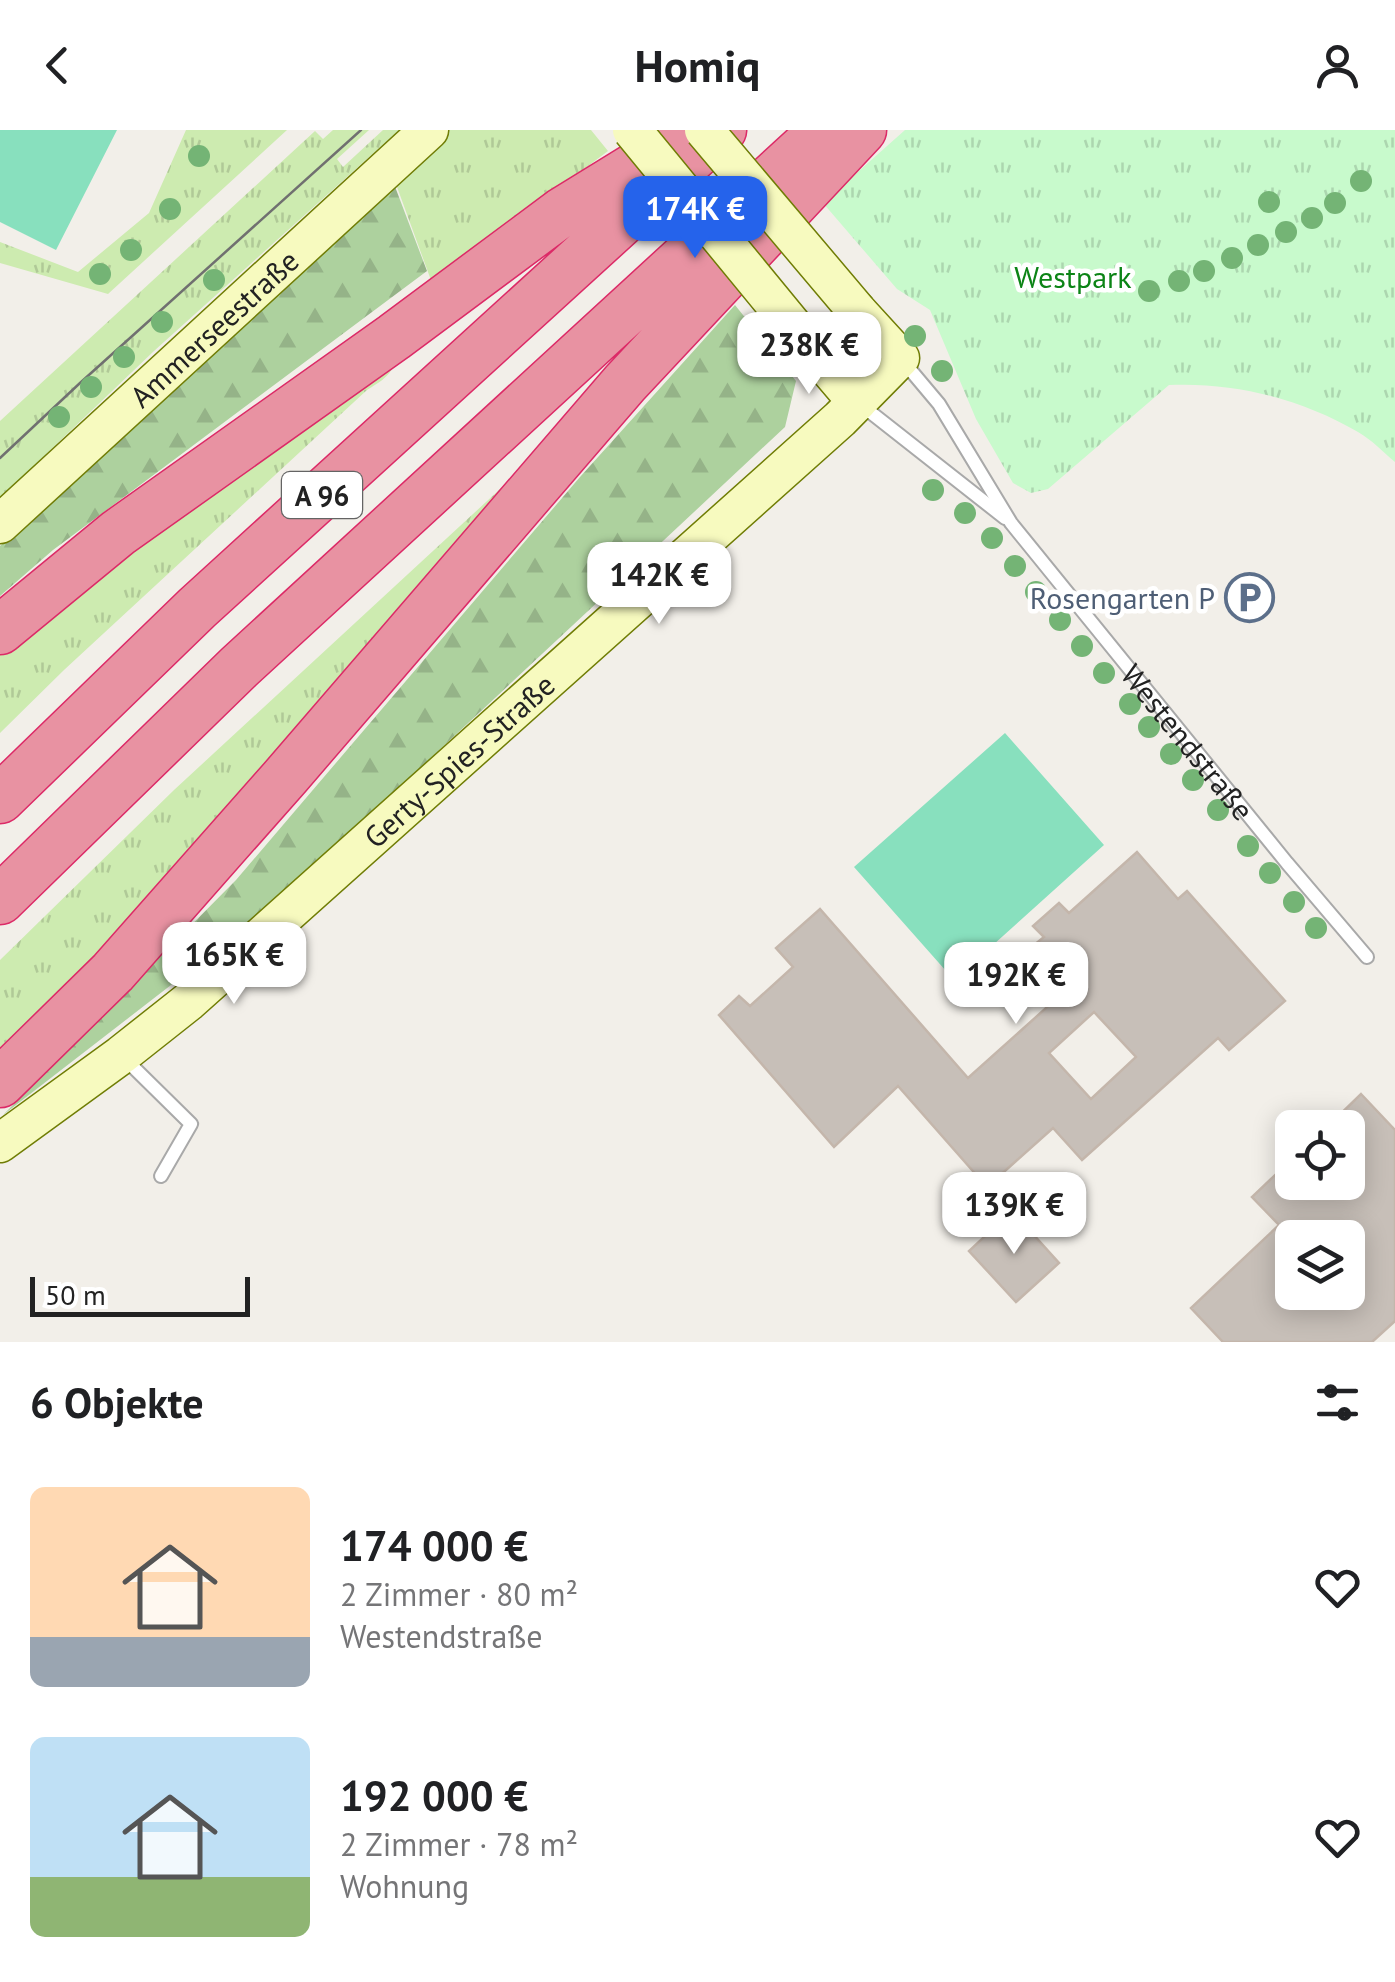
<!DOCTYPE html>
<html lang="de">
<meta charset="utf-8">
<style>
:root{--surface:#fff;--page:#f2f2f2;--text:#202124;--muted:#757577;--accent:#2563eb}
body{margin:0;font-family:"PT Sans",sans-serif;background:var(--page);color:var(--text);height:100vh;display:flex;flex-direction:column;font-size:38px;white-space:nowrap}
*{box-sizing:border-box;margin:0}
p{font-size:32px;color:var(--muted)}
.icon{flex:none;width:55px;height:55px;fill:none;stroke:currentColor;stroke-width:2;stroke-linecap:round;stroke-linejoin:round}
.map{position:relative;height:1212px;overflow:hidden}
.panel{display:flex;flex-direction:column;background:var(--surface);flex:1}
.panel>*{flex:none}
.fabs{position:absolute;left:1275px;top:980px;display:grid;gap:20px}
.fabs a{display:grid;place-items:center;width:90px;height:90px;border-radius:15px;background:var(--surface);box-shadow:0 5px 25px #0003;font-size:50px}
.scale{position:absolute;left:30px;bottom:25px;width:220px;box-sizing:border-box;padding-left:10px;border:5px solid #222;border-top:0;font-size:28px;line-height:35px;white-space:nowrap;color:#222;-webkit-text-stroke:8px #fff;paint-order:stroke}
.price{position:absolute;translate:-50% -85px;padding:0 22px;border-radius:20px;background:#fff;color:#222;font-size:32px;line-height:65px;filter:drop-shadow(0 2px 5px #0008)}
.price::after{content:'';position:absolute;left:50%;top:60px;width:30px;height:22px;margin-left:-15px;background:inherit;clip-path:polygon(0 0,100% 0,50% 100%)}
.price.active{background:var(--accent);color:#fff}
ul{padding:0;list-style:none}
li{display:flex;align-items:center;gap:30px;height:250px;padding:0 30px}
li span{display:grid;place-items:center;flex:none;width:280px;height:200px;border-radius:15px;color:#555}
li>.icon{margin-inline-start:auto}
span .icon{width:120px;height:120px;fill:#fffc;stroke-width:1}
li b{font-size:42px}
h2{display:flex;justify-content:space-between;align-items:center;height:120px;padding:0 30px;font-size:42px}
header{display:flex;justify-content:space-between;align-items:center;height:130px;padding:0 30px;background:var(--surface);font-size:45px;font-weight:600}
.map>svg:first-child{display:block}
</style>
<header><svg class="icon" aria-label="back" viewBox="0 0 24 24"><path d="M15 5l-7 7 7 7"/></svg>Homiq<svg class="icon" aria-label="person" viewBox="0 0 24 24"><circle cx="12" cy="8" r="4"/><path d="M4 21q1-7 8-7t8 7"/></svg></header>
<div class="map">
<svg width="1395" height="1212" viewBox="0 0 1395 1212">
<defs>
<pattern id="grass-tufts" width="24" height="20" patternUnits="userSpaceOnUse" patternTransform="scale(2.5)"><rect width="24" height="20" fill="#cdebb0"/><path d="M3 7l-1-3M5 7V3M7 7l1-3M15 17l-1-3M17 17v-4M19 17l1-3" fill="none" stroke="#b0c997"/></pattern>
<pattern id="forest-firs" width="22" height="20" patternUnits="userSpaceOnUse" patternTransform="scale(2.5)"><rect width="22" height="20" fill="#add19e"/><path d="M5 1l3.5 6h-7zM16 11l3.5 6h-7z" fill="#95b388"/></pattern>
<pattern id="park-tufts" width="24" height="20" patternUnits="userSpaceOnUse" patternTransform="scale(2.5)"><rect width="24" height="20" fill="#c8facc"/><path d="M3 7l-1-3M5 7V3M7 7l1-3M15 17l-1-3M17 17v-4M19 17l1-3" fill="none" stroke="#acd6af"/></pattern>
</defs>
<rect width="100%" height="100%" fill="#f2efe9"/>
<path fill="url(#grass-tufts)" d="M186,0H287L108,164L0,133V112L78,142L149,83Z
M333,0H369L337,29L343,37L383,0H399L154,221L0,368V291L315,1L323,9Z
M445,0H591L608,21L432,153L393,46Z
M393,236C390,247 376,254 367,260L64,540L0,603V520L74,461Z
M525,336L135,792L0,930V830L174,660Z"/>
<path fill="url(#forest-firs)" d="M394,54L427,141L53,420L0,466V416Z
M735,175L796,251L785,297L268,780L3,985L236,750L580,347Z"/>
<path fill="url(#park-tufts)" d="M905,0H1395V332C1383,322 1372,310 1358,302C1301,269 1235,252 1169,255L1048,359L1031,363L1013,353L976,289L930,180L897,159L823,73Z"/>
<path fill="#88e0be" d="M0,0H117L56,120L0,92Z
M1005,603L1104,715L954,850L854,737Z"/>
<path fill="#c7bfb8" stroke="#c4b6ab" stroke-width="2.5" fill-rule="evenodd" d="M1137,722L1178,769L1187,761L1285,871L1229,920L1218,908L1082,1030L1053,998L987,1057L898,956L834,1017L719,885L739,866L750,876L793,837L776,818L820,779L968,948L1065,861L1028,820L1044,807L1033,796L1059,773L1069,783ZM1094,882L1136,927L1091,969L1049,923Z
M1361,964L1395,1000V1191L1372,1212H1223L1191,1178L1279,1095L1252,1067L1292,1029V1052H1348V998H1326ZM1292,1108H1348V1162H1327L1315,1174L1304,1162H1292Z
M1012,1081L1059,1133L1016,1172L969,1121Z"/>
<g fill="none" stroke-linecap="round" stroke-linejoin="round">
<defs>
<g id="service">
<path id="s1" d="M902,230L939,274L1011,393L1287,733L1367,827"/>
<path d="M860,274L1005,388"/>
<path d="M123,927L191,994L161,1046"/>
</g>
<g id="secondary">
<path d="M811,218L857,272"/>
<path id="s2" d="M0,394L429,0"/>
<path id="s3" d="M0,1013L121,925L188,872L840,289L900,228L857,181"/>
</g>
<path id="motorway" d="M0,500L118,403L394,207L562,82L682,8
M0,669L197,478L722,0
M0,770L239,537L824,0
M0,953L113,842L287,645L625,253L862,0"/>
</defs>
<use href="#service" stroke="#a9a9a9" stroke-width="16"/>
<use href="#secondary" stroke="#707d05" stroke-width="41"/>
<use href="#motorway" stroke="#dc2a67" stroke-width="51"/>
<use href="#service" stroke="#fff" stroke-width="12"/>
<use href="#secondary" stroke="#f7fabf" stroke-width="38"/>
<use href="#motorway" stroke="#e892a2" stroke-width="48"/>
<path stroke="#707070" stroke-width="2.5" d="M0,328L80,253L361,0"/>
<defs>
<path id="secondary-bridge" d="M632,0L811,218
M704,0L857,181"/>
</defs>
<use href="#secondary-bridge" stroke="#707d05" stroke-width="41" stroke-linecap="butt"/>
<use href="#secondary-bridge" stroke="#f7fabf" stroke-width="38"/>
</g>
<g fill="#74b475">
<circle cx="199" cy="26" r="11"/>
<circle cx="1361" cy="51" r="11"/>
<circle cx="1269" cy="72" r="11"/>
<circle cx="1335" cy="73" r="11"/>
<circle cx="170" cy="79" r="11"/>
<circle cx="1312" cy="88" r="11"/>
<circle cx="1286" cy="102" r="11"/>
<circle cx="1258" cy="115" r="11"/>
<circle cx="131" cy="120" r="11"/>
<circle cx="1232" cy="128" r="11"/>
<circle cx="1204" cy="141" r="11"/>
<circle cx="100" cy="144" r="11"/>
<circle cx="214" cy="150" r="11"/>
<circle cx="1179" cy="151" r="11"/>
<circle cx="1149" cy="161" r="11"/>
<circle cx="162" cy="192" r="11"/>
<circle cx="915" cy="206" r="11"/>
<circle cx="124" cy="227" r="11"/>
<circle cx="942" cy="241" r="11"/>
<circle cx="91" cy="257" r="11"/>
<circle cx="59" cy="287" r="11"/>
<circle cx="933" cy="360" r="11"/>
<circle cx="965" cy="383" r="11"/>
<circle cx="992" cy="408" r="11"/>
<circle cx="1015" cy="436" r="11"/>
<circle cx="1036" cy="462" r="11"/>
<circle cx="1060" cy="490" r="11"/>
<circle cx="1082" cy="516" r="11"/>
<circle cx="1104" cy="543" r="11"/>
<circle cx="1130" cy="574" r="11"/>
<circle cx="1149" cy="597" r="11"/>
<circle cx="1171" cy="624" r="11"/>
<circle cx="1193" cy="650" r="11"/>
<circle cx="1218" cy="680" r="11"/>
<circle cx="1248" cy="716" r="11"/>
<circle cx="1270" cy="743" r="11"/>
<circle cx="1294" cy="772" r="11"/>
<circle cx="1316" cy="798" r="11"/>
</g>
<defs>
<symbol id="parking-ring" viewBox="-11 -11 22 22"><circle r="9.5" fill="#fff" stroke="#5c6f8a" stroke-width="1.5"/><path d="M-3.5-5.5H1a3.5 3.5 0 0 1 0 7H-1V5.5H-3.5ZM-1-3.4V-.6H.8a1.4 1.4 0 0 0 0-2.8Z" fill="#5c6f8a"/></symbol>
</defs>
<g fill-rule="evenodd">
<use href="#parking-ring" x="1222" y="440" width="55" height="55"/>
</g>
<g text-anchor="middle" dominant-baseline="central" stroke-width="9" stroke-linejoin="round" paint-order="stroke">
<rect fill="#fff" stroke="#646464" stroke-width="2.5" x="282" y="342" width="80" height="46" rx="8"/>
<g font-size="28" font-weight="bold" fill="#222">
<text x="322" y="365">A 96</text>
</g>
<g font-size="30" fill="#0c8416" stroke="#fff">
<text x="1073" y="146">Westpark</text>
</g>
<g font-size="30" fill="#222" stroke="#fff">
<text stroke="none"><textPath href="#s2" startOffset="290">Ammerseestraße</textPath></text>
<text stroke="none"><textPath href="#s1" startOffset="478">Westendstraße</textPath></text>
<text stroke="none"><textPath href="#s3" startOffset="598">Gerty-Spies-Straße</textPath></text>
</g>
<g font-size="30" fill="#4e5e75" stroke="#fff" text-anchor="end">
<text x="1215" y="467">Rosengarten P</text>
</g>
</g>
</svg>
<div class="fabs">
<a><svg class="icon" aria-label="locate" viewBox="0 0 24 24"><circle cx="12" cy="12" r="6"/><path d="M12 2v4M12 18v4M2 12h4M18 12h4"/></svg></a>
<a><svg class="icon" aria-label="layers" viewBox="0 0 24 24"><path d="M12 4l9 5-9 5-9-5zM3 14l9 5 9-5"/></svg></a>
</div>
<div class="scale">50 m</div>
<b class="price active" style="left:695px;top:131px">174K €</b>
<b class="price" style="left:809px;top:267px">238K €</b>
<b class="price" style="left:659px;top:497px">142K €</b>
<b class="price" style="left:234px;top:877px">165K €</b>
<b class="price" style="left:1016px;top:897px">192K €</b>
<b class="price" style="left:1014px;top:1127px">139K €</b>
</div>
<section class="panel">
<h2>6 Objekte<svg class="icon" aria-label="filters" viewBox="0 0 24 24"><path d="M4 7h16M4 17h16"/><circle cx="9" cy="7" r="2"/><circle cx="15" cy="17" r="2"/></svg></h2>
<ul>
<li><span style="background:linear-gradient(#ffd9b3 75%,#9aa5b1 0)"><svg class="icon" aria-label="home" viewBox="0 0 24 24"><path d="M3 11l9-7 9 7M6 9v11h12V9"/></svg></span><div><b>174 000 €</b><p>2 Zimmer · 80 m²</p><p>Westendstraße</p></div><svg class="icon" aria-label="heart" viewBox="0 0 24 24"><path d="M12 20l-8-8c-3-5 5-10 8-4 3-6 11-1 8 4z"/></svg></li>
<li><span style="background:linear-gradient(#bfe0f5 70%,#8fb573 0)"><svg class="icon" aria-label="home" viewBox="0 0 24 24"><path d="M3 11l9-7 9 7M6 9v11h12V9"/></svg></span><div><b>192 000 €</b><p>2 Zimmer · 78 m²</p><p>Wohnung</p></div><svg class="icon" aria-label="heart" viewBox="0 0 24 24"><path d="M12 20l-8-8c-3-5 5-10 8-4 3-6 11-1 8 4z"/></svg></li>
</ul>
</section>
